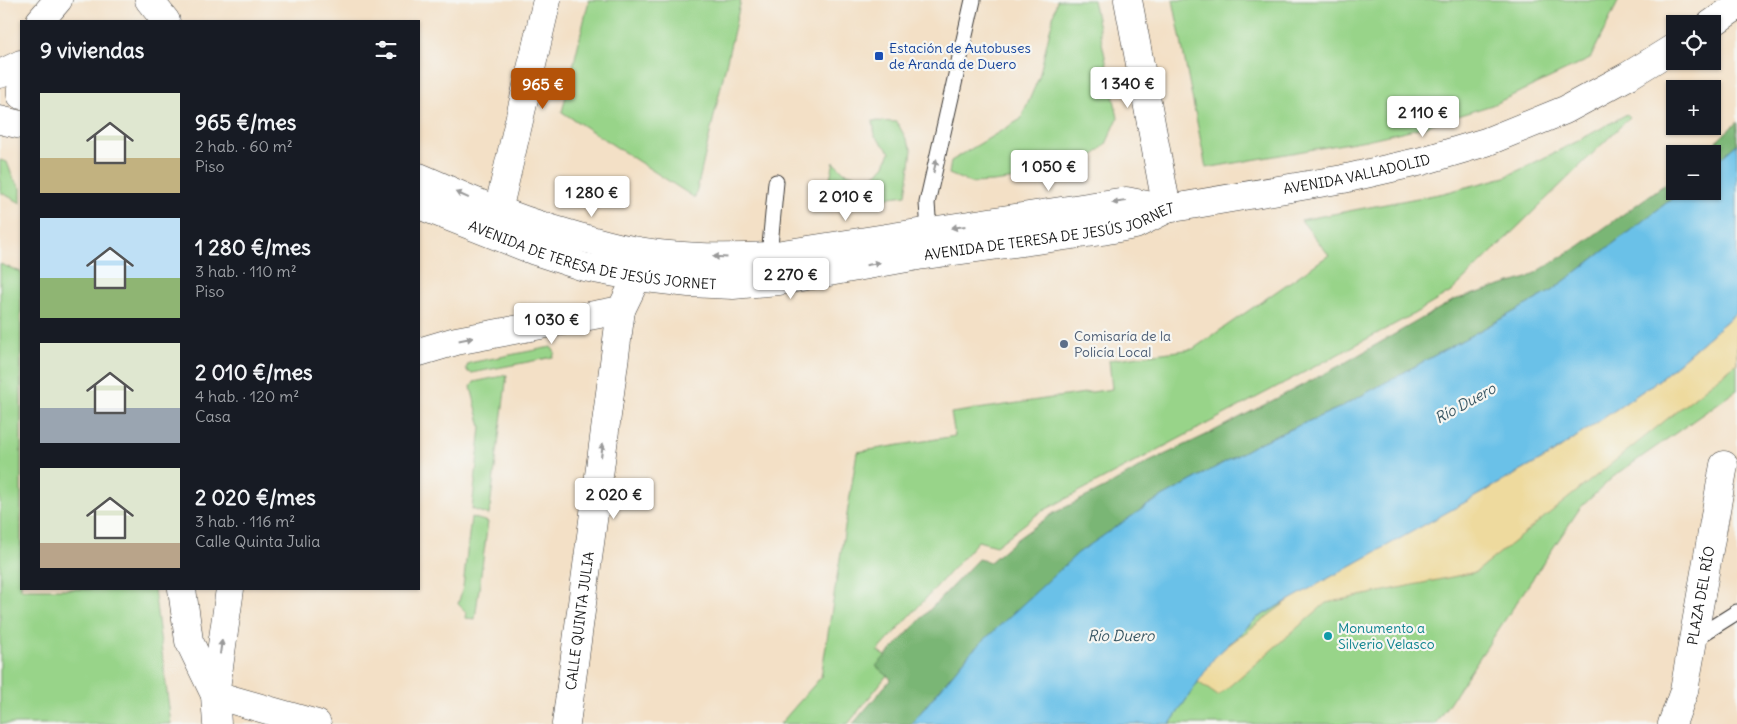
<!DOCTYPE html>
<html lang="es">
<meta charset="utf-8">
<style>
:root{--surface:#171b24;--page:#242831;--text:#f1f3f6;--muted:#9ea1a6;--accent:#b45309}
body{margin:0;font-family:Delius,sans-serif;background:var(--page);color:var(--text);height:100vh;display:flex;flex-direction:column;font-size:19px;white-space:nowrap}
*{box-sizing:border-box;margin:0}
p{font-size:16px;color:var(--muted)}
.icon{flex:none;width:28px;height:28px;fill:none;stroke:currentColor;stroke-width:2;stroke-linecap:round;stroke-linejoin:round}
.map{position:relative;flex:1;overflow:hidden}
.drawer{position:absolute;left:20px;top:20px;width:400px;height:570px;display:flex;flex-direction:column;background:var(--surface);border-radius:0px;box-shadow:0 1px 4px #0004}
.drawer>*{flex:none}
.tools{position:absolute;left:1666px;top:15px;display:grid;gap:10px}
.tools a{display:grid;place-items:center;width:55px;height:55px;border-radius:0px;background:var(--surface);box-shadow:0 1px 4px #0004;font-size:25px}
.price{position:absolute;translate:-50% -42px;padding:0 11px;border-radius:5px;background:#fff;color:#222;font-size:16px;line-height:32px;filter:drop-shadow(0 1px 2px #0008)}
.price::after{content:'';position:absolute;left:50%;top:30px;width:15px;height:11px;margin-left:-8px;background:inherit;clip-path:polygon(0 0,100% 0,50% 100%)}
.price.current{background:var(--accent);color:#fff}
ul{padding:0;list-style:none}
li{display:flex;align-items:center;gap:15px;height:125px;padding:0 20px}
li span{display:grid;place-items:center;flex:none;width:140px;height:100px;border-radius:0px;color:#555}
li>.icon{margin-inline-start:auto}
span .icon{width:60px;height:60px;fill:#fffc;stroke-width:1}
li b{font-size:21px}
h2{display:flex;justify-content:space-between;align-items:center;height:60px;padding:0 20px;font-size:21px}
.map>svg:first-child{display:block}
</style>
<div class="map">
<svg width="1737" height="724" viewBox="0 0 1737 724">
<rect width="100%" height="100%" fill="#f6f6f2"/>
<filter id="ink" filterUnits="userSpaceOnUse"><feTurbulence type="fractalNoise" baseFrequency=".02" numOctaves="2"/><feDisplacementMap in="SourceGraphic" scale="10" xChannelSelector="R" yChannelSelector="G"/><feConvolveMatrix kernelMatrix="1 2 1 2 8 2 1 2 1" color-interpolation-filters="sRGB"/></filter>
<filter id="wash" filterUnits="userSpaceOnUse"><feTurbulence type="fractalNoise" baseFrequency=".0096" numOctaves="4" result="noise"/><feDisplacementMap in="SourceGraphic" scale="20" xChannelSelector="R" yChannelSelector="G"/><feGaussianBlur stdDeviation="1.12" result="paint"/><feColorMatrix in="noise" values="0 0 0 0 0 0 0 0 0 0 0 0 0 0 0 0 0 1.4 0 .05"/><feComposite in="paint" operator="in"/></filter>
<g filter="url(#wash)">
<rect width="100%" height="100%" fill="#f3e0c6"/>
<path fill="#98d489" stroke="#5a7852" d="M589,0H741L695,198L562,112Z
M1057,0H1093L1118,118L1106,144L1083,166L1063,173L993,182L971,183L949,174L951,161L1021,119L1039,77Z
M1173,0H1619L1590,59L1492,105L1419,128L1366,140L1206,168Z
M1627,114L1630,117L1451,292L1412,315L1039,513L996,546L978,541L878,651L896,664L848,724H780L821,677L857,452L955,436L951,413L1112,389L1109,360L1193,349L1329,255L1301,220L1444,193L1505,177L1576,142Z
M873,121L897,122L912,150L906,195L823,206L834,162L844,172L860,177L877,174L885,165L890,152L875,136Z
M0,160L7,162L13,178L21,188V203L0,192Z
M0,264L21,272V589H154L171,724H0Z
M1737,340V390L1613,477L1580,508L1435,724H1170L1214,658L1257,618L1550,455Z
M551,347L555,352L553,357L472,373L468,372L466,368L469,363Z
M507,375L489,515L472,509L481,427L471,387L474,382Z
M471,517L488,522L475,619L465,618L466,612L458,604L463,587Z"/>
<path fill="#7ab675" stroke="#4b6948" d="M1737,122V144L1713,165L1712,154H1703Z
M1675,177V191H1682L1550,292L1339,408L1261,442L1148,505L1079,553L970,653L911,724H853L891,679L876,666L978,559L990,562L1017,539L1054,513L1106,487L1147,463L1206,435L1341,365L1454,300L1527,278L1579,246Z"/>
<path fill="#eeda9e" stroke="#857b5d" d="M1737,312V363L1476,572L1326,603L1218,696L1188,675L1295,596L1550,455L1660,379Z"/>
<path fill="#6bc1e8" stroke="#446e82" d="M1737,144V312L1660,379L1550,455L1257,618L1214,658L1170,724H911L970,653L1078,553L1148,505L1261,442L1339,408L1550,292L1682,191H1712L1713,165Z"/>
</g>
<g filter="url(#ink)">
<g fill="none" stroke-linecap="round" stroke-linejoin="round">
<defs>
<path id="lane" d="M929,231L927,203L973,0
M769,256L776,182
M1694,639L1737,612"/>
<g id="street">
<path d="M1128,0L1167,209"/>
<path d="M498,211L547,0"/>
<path d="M215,695L317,724"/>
<path id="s1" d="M566,724L621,310"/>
<path id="s2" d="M1672,724L1684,691L1724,465"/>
</g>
<g id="secondary">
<path d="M149,0L166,21"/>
<path d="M40,21L58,0"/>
<path d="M1711,24L1737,6"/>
<path d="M0,74L21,64"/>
<path d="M21,89V95"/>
<path d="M0,120L21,125"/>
<path d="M419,177C446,188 472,202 500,211C534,224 570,235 606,244C658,258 715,259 769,256L1126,201L1167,209"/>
<path id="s3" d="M419,205L535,251L584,267L637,277L689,283L733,285L779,281L918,256L1102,231L1135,225L1167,209L1343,179L1422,161L1486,142L1565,110L1628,76L1675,47"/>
<path d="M419,352L456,341L621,310L637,277"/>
<path d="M182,589L189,641L215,695L217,724"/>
<path d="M215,695L230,589"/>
</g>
</defs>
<use href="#lane" stroke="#3c3936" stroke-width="17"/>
<use href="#street" stroke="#3c3936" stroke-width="29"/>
<use href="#secondary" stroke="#3c3936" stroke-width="29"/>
<use href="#lane" stroke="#fff" stroke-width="15"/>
<use href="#street" stroke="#fff" stroke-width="28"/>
<use href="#secondary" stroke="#fff" stroke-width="28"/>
</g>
<defs><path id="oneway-solid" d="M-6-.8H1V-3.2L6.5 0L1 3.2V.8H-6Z" transform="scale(1.25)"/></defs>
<g fill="#999">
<use href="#oneway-solid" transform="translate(935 166) rotate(-77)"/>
<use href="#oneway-solid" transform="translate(462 195) rotate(-156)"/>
<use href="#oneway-solid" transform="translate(1119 202) rotate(172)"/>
<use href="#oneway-solid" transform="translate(958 227) rotate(172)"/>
<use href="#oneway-solid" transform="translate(720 257) rotate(-177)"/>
<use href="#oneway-solid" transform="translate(873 264) rotate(-10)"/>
<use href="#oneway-solid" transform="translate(466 339) rotate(-11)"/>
<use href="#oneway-solid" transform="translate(602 450) rotate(-82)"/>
<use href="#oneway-solid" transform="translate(221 647) rotate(-82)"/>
</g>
</g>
<rect fill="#1a4fb4" stroke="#f6f6f2" stroke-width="2" x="874" y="51" width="10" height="10" rx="2.5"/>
<circle fill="#5c6f8a" stroke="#f6f6f2" stroke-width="2" cx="1064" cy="344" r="5"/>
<circle fill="#0f9aa8" stroke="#f6f6f2" stroke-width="2" cx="1328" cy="636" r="5"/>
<g text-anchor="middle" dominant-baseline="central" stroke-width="4.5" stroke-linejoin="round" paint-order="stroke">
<g font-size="14" fill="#164399" stroke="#f6f6f2" text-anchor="start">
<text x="889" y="48">Estación de Autobuses<tspan x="889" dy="16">de Aranda de Duero</tspan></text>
</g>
<g font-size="14" fill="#1c1c1c" stroke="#f6f6f2">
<text stroke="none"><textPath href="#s3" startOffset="962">AVENIDA VALLADOLID</textPath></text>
<text stroke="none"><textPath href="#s3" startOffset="648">AVENIDA DE TERESA DE JESÚS JORNET</textPath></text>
<text stroke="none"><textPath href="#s3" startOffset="182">AVENIDA DE TERESA DE JESÚS JORNET</textPath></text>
<text stroke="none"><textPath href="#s2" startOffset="132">PLAZA DEL RÍO</textPath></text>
<text stroke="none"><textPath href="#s1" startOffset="104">CALLE QUINTA JULIA</textPath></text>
</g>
<g font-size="14" fill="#4e5e75" stroke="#f6f6f2" text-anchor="start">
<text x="1074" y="336">Comisaría de la<tspan x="1074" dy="16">Policía Local</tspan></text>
</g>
<g font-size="14" fill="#0d838f" stroke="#f6f6f2" text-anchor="start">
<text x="1338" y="628">Monumento a<tspan x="1338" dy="16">Silverio Velasco</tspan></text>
</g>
<g font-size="15" font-style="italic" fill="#385663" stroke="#f6f6f2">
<text transform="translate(1465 403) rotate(-29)">Río Duero</text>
<text x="1121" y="635">Río Duero</text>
</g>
</g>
</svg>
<div class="tools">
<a><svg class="icon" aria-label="locate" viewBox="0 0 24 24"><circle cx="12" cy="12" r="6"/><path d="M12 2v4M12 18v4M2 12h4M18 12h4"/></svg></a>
<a>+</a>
<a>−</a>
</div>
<b class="price" style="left:1128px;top:109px">1 340 €</b>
<b class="price current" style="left:543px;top:110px">965 €</b>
<b class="price" style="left:1423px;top:138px">2 110 €</b>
<b class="price" style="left:1049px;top:192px">1 050 €</b>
<b class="price" style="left:592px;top:218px">1 280 €</b>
<b class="price" style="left:846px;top:222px">2 010 €</b>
<b class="price" style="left:791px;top:300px">2 270 €</b>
<b class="price" style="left:552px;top:345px">1 030 €</b>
<b class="price" style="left:614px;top:520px">2 020 €</b>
<section class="drawer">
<h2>9 viviendas<svg class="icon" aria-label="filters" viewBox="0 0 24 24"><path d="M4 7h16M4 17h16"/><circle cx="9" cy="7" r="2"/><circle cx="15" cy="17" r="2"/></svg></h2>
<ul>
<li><span style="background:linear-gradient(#dfe7d0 65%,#c2b280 0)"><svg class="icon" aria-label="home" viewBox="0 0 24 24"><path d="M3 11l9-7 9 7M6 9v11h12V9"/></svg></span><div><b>965 €/mes</b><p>2 hab. · 60 m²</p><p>Piso</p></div></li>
<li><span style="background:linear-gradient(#bfe0f5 60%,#8fb573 0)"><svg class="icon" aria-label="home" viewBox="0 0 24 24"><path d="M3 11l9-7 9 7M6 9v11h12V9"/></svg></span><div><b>1 280 €/mes</b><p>3 hab. · 110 m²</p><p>Piso</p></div></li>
<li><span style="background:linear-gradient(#dfe7d0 65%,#9aa5b1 0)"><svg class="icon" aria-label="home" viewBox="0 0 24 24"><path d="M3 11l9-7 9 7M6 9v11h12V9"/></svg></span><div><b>2 010 €/mes</b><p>4 hab. · 120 m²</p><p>Casa</p></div></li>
<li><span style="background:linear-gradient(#dfe7d0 75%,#b9a48a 0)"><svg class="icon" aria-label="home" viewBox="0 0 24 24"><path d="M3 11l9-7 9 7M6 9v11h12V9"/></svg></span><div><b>2 020 €/mes</b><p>3 hab. · 116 m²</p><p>Calle Quinta Julia</p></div></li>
</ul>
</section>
</div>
